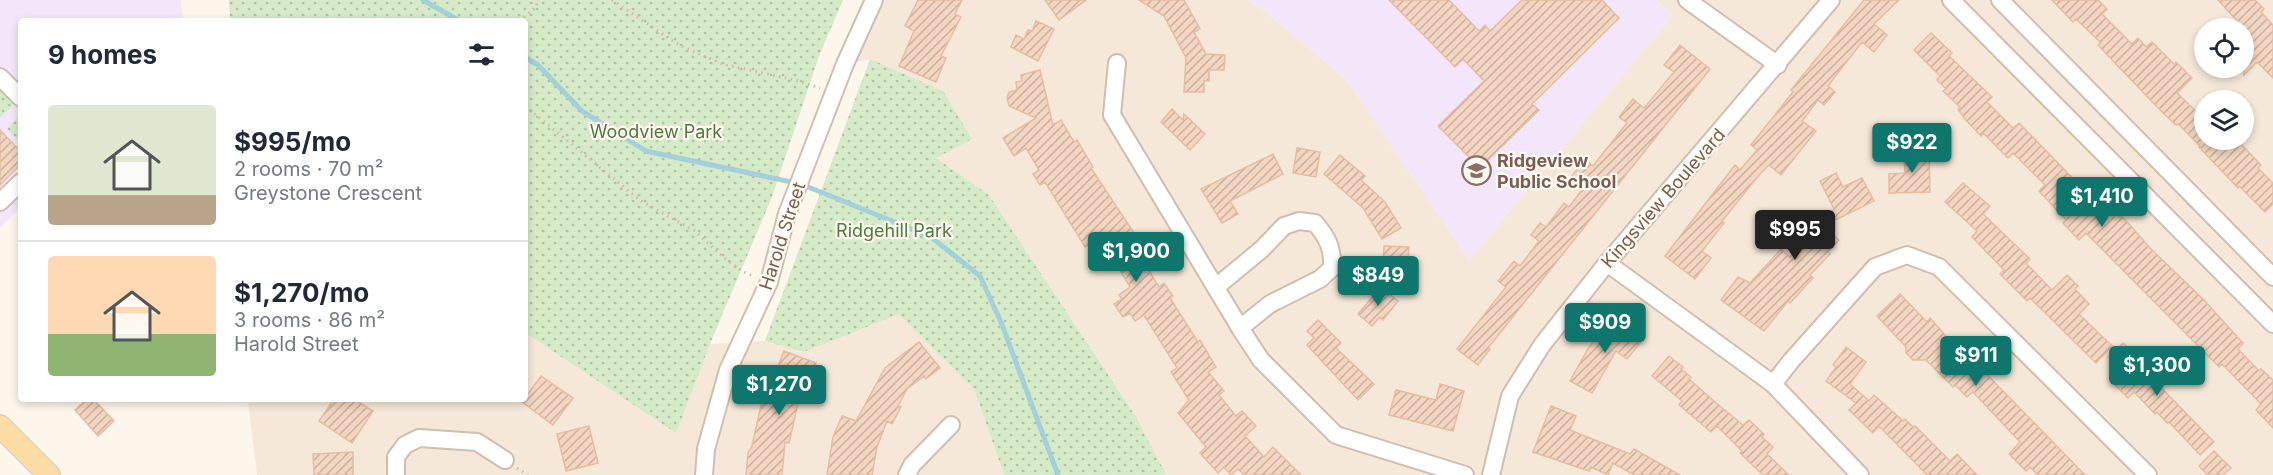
<!DOCTYPE html>
<meta charset="utf-8">
<style>
:root{--surface:#fff;--page:#f2f2f3;--text:#1f2937;--muted:#747a83;--line:#e0e1e3;--accent:#0f766e}
body{margin:0;font-family:Inter,sans-serif;background:var(--page);color:var(--text);height:100vh;display:flex;flex-direction:column;font-size:22px;white-space:nowrap}
*{box-sizing:border-box;margin:0}
p{font-size:20px;color:var(--muted)}
.icon{flex:none;width:33px;height:33px;fill:none;stroke:currentColor;stroke-width:2;stroke-linecap:round;stroke-linejoin:round}
.map{position:relative;flex:1;overflow:hidden}
.sheet{position:absolute;left:18px;top:18px;width:510px;height:384px;display:flex;flex-direction:column;background:var(--surface);border-radius:6px;box-shadow:0 3px 9px #0003}
.sheet>*{flex:none}
.fabs{position:absolute;left:2194px;top:18px;display:grid;gap:12px}
.fabs a{display:grid;place-items:center;width:60px;height:60px;border-radius:50%;background:var(--surface);box-shadow:0 3px 9px #0003;font-size:30px}
.price{position:absolute;translate:-50% -51px;padding:0 14px;border-radius:6px;background:var(--accent);color:#fff;font-size:20px;line-height:39px;filter:drop-shadow(0 2px 3px #0008)}
.price::after{content:'';position:absolute;left:50%;top:36px;width:18px;height:14px;margin-left:-9px;background:inherit;clip-path:polygon(0 0,100% 0,50% 100%)}
.price.active{background:#222;color:#fff}
ul{padding:0;list-style:none}
li{display:flex;align-items:center;gap:18px;height:150px;padding:0 30px}
li+li{border-top:2px solid var(--line)}
li span{display:grid;place-items:center;flex:none;width:168px;height:120px;border-radius:6px;color:#555}
li>.icon{margin-inline-start:auto}
span .icon{width:72px;height:72px;fill:#fffc;stroke-width:1}
li b{font-size:26px}
h2{display:flex;justify-content:space-between;align-items:center;height:72px;padding:0 30px;font-size:26px}
.map>svg:first-child{display:block}
</style>
<div class="map">
<svg width="2273" height="475" viewBox="0 0 2273 475">
<defs>
<pattern id="park-dots" width="8" height="8" patternUnits="userSpaceOnUse" patternTransform="scale(1.5)"><rect width="8" height="8" fill="#d5ebc7"/><path d="M2 2h.1M6 6h.1" fill="none" stroke="#b2c2a4" stroke-width="1.8" stroke-linecap="round"/></pattern>
<pattern id="building-hatch" width="6" height="6" patternUnits="userSpaceOnUse" patternTransform="scale(1.5)"><rect width="6" height="6" fill="#f3d6c1"/><path d="M-1 1l2-2M0 6l6-6M5 7l2-2" fill="none" stroke="#cab19f"/></pattern>
</defs>
<rect width="100%" height="100%" fill="#fdf6ea"/>
<path fill="#f5e8d8" fill-rule="evenodd" d="M874,0H1247L1261,8L1347,80L1469,260L1672,16L1656,0H2273V475H1168L1165,473L988,194L936,158L870,59L845,64ZM2205,28H2244V68H2205ZM2205,100H2244V140H2205Z
M899,313L974,389L1004,475H257L248,401L251,399H525V336H530L676,432L710,344L765,341L804,352Z"/>
<path fill="#f3e6fa" d="M0,0H181L183,21H21V207L0,228Z
M1247,0H1656L1672,16L1469,260L1347,80L1261,8Z"/>
<path fill="url(#park-dots)" d="M229,0H843L819,56L772,197L710,344L676,433L530,336H525V21H230Z
M870,59L943,91L972,139L936,158L988,194L1136,417L1165,473L1168,475H1004L974,389L899,314L804,352L765,341Z
M0,88L12,100V106L0,118Z
M19,116H21V143L7,129Z"/>
<g fill="none" stroke-linecap="round" stroke-linejoin="round">
<path stroke="#a3d0d9" stroke-width="5" d="M423,0L460,21
M525,57L538,65L582,111L646,151L801,184L931,237L980,276L1001,322L1058,475"/>
</g>
<path fill="url(#building-hatch)" stroke="#e6bda1" stroke-width="1.5" d="M918,0H962L955,14L961,17L941,56L946,58L936,82L899,66L914,31L905,26Z
M1045,0H1086L1059,20Z
M1139,0H1184L1200,29L1194,32L1206,54L1225,55L1224,70H1209V81H1204V92H1184L1186,58L1164,16Z
M1389,0H1449L1479,31L1485,25L1490,31L1522,0H1602L1619,18L1532,104L1539,110L1480,168L1438,126L1484,81L1463,59L1455,67Z
M1864,0H1899L1874,24L1887,35L1874,52L1862,42L1834,78L1828,86L1835,92L1824,105L1818,100L1802,121L1816,131L1781,175L1769,165L1760,174L1722,221L1724,223L1702,251L1711,258L1695,279L1665,256L1735,165L1740,170L1757,150L1751,145L1793,92L1791,90Z
M2052,0H2098L2107,9L2102,14L2132,44L2138,38L2146,47L2152,42L2174,64L2176,62L2192,78L2177,93L2205,120V140H2226L2233,147L2239,142L2261,165L2258,168L2273,183V204L2265,212L2239,186L2238,188L2199,147L2200,146L2178,124L2176,125L2163,113L2114,62L2098,45L2101,43L2076,19L2073,22Z
M2218,0H2255L2264,9L2261,12L2273,25V78L2257,62L2244,75V42L2250,35Z
M1036,21L1054,29L1038,61L1011,47L1016,35L1024,39L1028,30L1032,31Z
M1931,33L1952,53L1949,56L1992,97L1987,102L2013,128L2019,123L2090,196L2094,191L2120,218L2122,216L2151,249L2203,299L2243,343L2238,349L2259,371L2261,369L2273,380V428L2256,410L2261,404L2222,364L2219,367L2086,233L2079,240L2063,223L2066,220L2039,191L2045,185L2013,153L2008,158L1983,133L1981,136L1964,118L1958,109L1960,107L1943,91L1946,89L1937,80L1940,76L1914,50Z
M1680,45L1710,69L1488,348L1490,349L1478,365L1457,349L1506,287L1498,281L1514,261L1520,266L1539,241L1531,235L1540,223L1546,227L1564,203L1569,207L1584,187L1571,177L1585,159L1593,166L1627,123L1619,117L1633,99L1644,108L1674,72L1664,65Z
M1040,70L1053,125L1061,120L1074,142L1077,140L1093,167L1091,168L1134,233L1132,235L1145,257L1142,259L1159,287L1164,283L1173,296L1170,298L1198,342L1200,340L1216,367L1208,372L1224,391L1219,395L1236,416L1242,411L1256,426L1245,436L1264,457L1273,447L1301,475H1245L1238,469L1231,475L1224,467L1218,473L1200,453L1206,447L1178,413L1189,400L1171,372L1177,368L1144,315L1135,321L1130,313L1123,317L1114,304L1122,299L1119,295L1130,287L1112,257L1104,245L1092,252L1088,245L1085,247L1045,182L1040,185L1033,174L1039,170L1026,148L1014,156L1003,138L1036,118L1009,106L1007,98L1009,92L1017,90L1016,82L1022,81L1021,75Z
M1172,109L1183,120L1184,114L1205,134L1190,150L1161,122Z
M0,130L21,152V164L0,185Z
M1297,148L1320,152L1316,177L1293,173Z
M1904,151H1929L1930,192L1889,193V174L1905,173Z
M1273,154L1283,174L1230,201L1238,214L1222,223L1201,189Z
M1340,155L1365,176L1361,180L1385,202L1401,228L1382,239L1363,208L1324,174Z
M1836,173L1843,187L1862,178L1874,201L1823,226L1839,240L1828,252L1830,254L1810,275L1813,278L1790,303L1788,301L1764,331L1721,300L1738,277L1750,283L1781,249L1790,257L1834,209L1820,181Z
M1963,183L1990,206L1983,214L2030,259L2026,263L2052,290L2067,275L2078,286L2075,289L2089,304L2079,314L2112,346L2096,363L2030,298L2027,301L2000,274L2004,270L1972,237L1977,231L1945,202Z
M1384,246L1409,247L1407,271H1401V276L1382,275Z
M1381,287L1398,301L1383,320L1380,317L1372,326L1358,314Z
M1900,294L1927,322L1930,318L1960,352L1963,350L2085,475H2038L2030,467L2026,471L2009,454L2020,442L1973,392L1967,397L1955,385L1953,387L1926,360H1913L1906,353V347L1877,316Z
M1614,318L1626,328L1628,325L1644,338L1627,359L1616,351L1592,393L1570,381L1589,347Z
M1318,320L1341,343L1336,348L1374,384L1358,400L1307,345L1314,338L1307,331Z
M919,342L940,368L926,379L924,376L907,389L898,406L901,407L892,424L887,421L877,447L872,475H827L833,437L842,416L856,421L885,368Z
M2123,343L2154,372L2150,376L2214,442L2200,455L2169,422L2167,423L2157,412L2155,414L2134,392L2128,398L2114,384L2125,373L2109,357Z
M1846,347L1866,362L1850,384L1869,401L1874,395L1903,421L1905,419L1913,427L1915,426L1950,461L1957,454L1977,475H1927L1879,426L1873,433L1849,410L1856,403L1826,381L1836,367L1833,365Z
M784,351L816,363L802,400L799,399L789,443L785,442L782,475H746L748,453L752,446L761,405H763Z
M1669,356L1683,367L1681,369L1691,377L1689,379L1715,402L1743,425L1749,420L1764,434L1762,437L1773,447L1767,454L1789,475H1763L1740,453L1742,451L1717,426L1711,432L1679,405L1682,401L1652,376Z
M541,376L573,398L553,425L522,402Z
M1440,384L1464,391L1453,431L1389,415L1396,390L1436,400Z
M87,399H93L114,421L98,436L75,410Z
M334,399H354L373,411L352,443L319,421Z
M1551,406L1576,416L1570,430L1630,454L1634,449L1680,475H1634L1613,463L1608,475L1591,467L1589,471L1533,452Z
M589,426L598,463L566,471L557,434Z
M2214,451L2231,468L2223,475H2208L2199,466Z
M353,452V475H314L313,454Z"/>
<g fill="none" stroke-linecap="round" stroke-linejoin="round">
<defs>
<path id="minor" d="M1687,0L1778,65
M1951,0L2273,324
M2000,0L2273,277
M1117,63L1112,115L1240,328L1261,360L1336,435L1465,475
M0,77L21,98
M0,202L21,182
M1607,263L1773,384L1860,475
M1216,287L1262,249L1284,226L1299,221L1315,223C1328,238 1333,249 1332,268L1320,279L1270,304L1240,328
M1773,384L1791,361L1875,267L1907,255L1939,267L2148,475
M396,475V457L405,445L419,438L477,442L505,460
M704,475L706,449L728,370L769,282L787,214L845,64L874,0
M907,475L912,465L951,425
M1491,475L1510,396L1542,345L1607,263L1831,0"/>
<path id="major" d="M0,426L49,475"/>
</defs>
<use href="#minor" stroke="#d0beae" stroke-width="20"/>
<use href="#major" stroke="#d9d2cd" stroke-width="24"/>
<path stroke="#d8b9a3" stroke-width="3" stroke-dasharray="1.5 4.5" stroke-linecap="butt" d="M612,0L679,45L722,64L795,80L820,88
M519,21L535,8L539,0
M525,106L641,201L695,231L723,257L742,271L753,276
M517,468L528,475"/>
<use href="#minor" stroke="#fff" stroke-width="16"/>
<use href="#major" stroke="#fbdca3" stroke-width="21"/>
</g>
<defs>
<symbol id="school-ring" viewBox="-11 -11 22 22"><circle r="9.5" fill="#fffaf1" stroke="#8d6e63" stroke-width="1.5"/><path d="M0-5L7-2L0 1L-7-2ZM-4 1L0 2.5L4 1V4Q0 6-4 4Z" fill="#8d6e63"/></symbol>
</defs>
<g fill-rule="evenodd">
<use href="#school-ring" x="1460" y="154" width="33" height="33"/>
</g>
<g text-anchor="middle" dominant-baseline="central" stroke-width="4.5" stroke-linejoin="round" paint-order="stroke">
<g font-size="18" fill="#507941" stroke="#fffaf1">
<text x="656" y="131">Woodview Park</text>
<text x="894" y="230">Ridgehill Park</text>
</g>
<g font-size="18" font-weight="bold" fill="#785e54" stroke="#fffaf1" text-anchor="start">
<text x="1497" y="160">Ridgeview<tspan x="1497" dy="21">Public School</tspan></text>
</g>
<g font-size="18" fill="#795d4c" stroke="#fffaf1">
<text transform="translate(1663 198) rotate(-49)">Kingsview Boulevard</text>
<text transform="translate(782 236) rotate(-72)">Harold Street</text>
</g>
</g>
</svg>
<div class="fabs">
<a><svg class="icon" aria-label="locate" viewBox="0 0 24 24"><circle cx="12" cy="12" r="6"/><path d="M12 2v4M12 18v4M2 12h4M18 12h4"/></svg></a>
<a><svg class="icon" aria-label="layers" viewBox="0 0 24 24"><path d="M12 4l9 5-9 5-9-5zM3 14l9 5 9-5"/></svg></a>
</div>
<b class="price" style="left:1912px;top:174px">$922</b>
<b class="price" style="left:2102px;top:228px">$1,410</b>
<b class="price active" style="left:1795px;top:261px">$995</b>
<b class="price" style="left:1136px;top:283px">$1,900</b>
<b class="price" style="left:1378px;top:307px">$849</b>
<b class="price" style="left:1605px;top:354px">$909</b>
<b class="price" style="left:1976px;top:387px">$911</b>
<b class="price" style="left:2157px;top:397px">$1,300</b>
<b class="price" style="left:779px;top:416px">$1,270</b>
<section class="sheet">
<h2>9 homes<svg class="icon" aria-label="filters" viewBox="0 0 24 24"><path d="M4 7h16M4 17h16"/><circle cx="9" cy="7" r="2"/><circle cx="15" cy="17" r="2"/></svg></h2>
<ul>
<li><span style="background:linear-gradient(#dfe7d0 75%,#b9a48a 0)"><svg class="icon" aria-label="home" viewBox="0 0 24 24"><path d="M3 11l9-7 9 7M6 9v11h12V9"/></svg></span><div><b>$995/mo</b><p>2 rooms · 70 m²</p><p>Greystone Crescent</p></div></li>
<li><span style="background:linear-gradient(#ffd9b3 65%,#8fb573 0)"><svg class="icon" aria-label="home" viewBox="0 0 24 24"><path d="M3 11l9-7 9 7M6 9v11h12V9"/></svg></span><div><b>$1,270/mo</b><p>3 rooms · 86 m²</p><p>Harold Street</p></div></li>
</ul>
</section>
</div>
